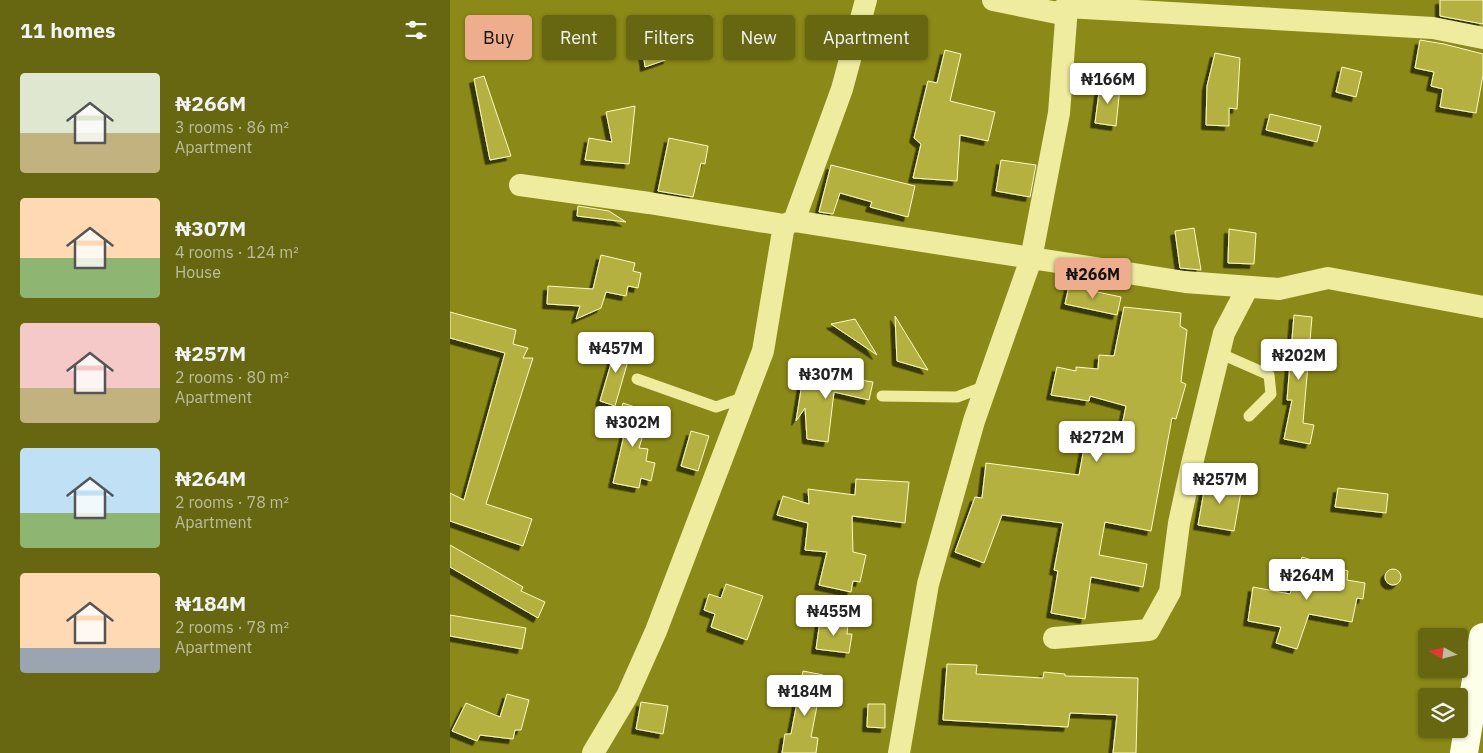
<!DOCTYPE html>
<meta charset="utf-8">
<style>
:root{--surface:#686711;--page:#706f1f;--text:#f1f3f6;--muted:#bdbe9f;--accent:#eead8d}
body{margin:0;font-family:"IBM Plex Sans",sans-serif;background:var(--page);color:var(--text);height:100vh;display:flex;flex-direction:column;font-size:19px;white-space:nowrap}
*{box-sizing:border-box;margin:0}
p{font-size:16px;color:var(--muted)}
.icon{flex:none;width:28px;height:28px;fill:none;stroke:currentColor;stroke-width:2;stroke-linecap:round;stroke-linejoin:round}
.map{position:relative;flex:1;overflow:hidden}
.side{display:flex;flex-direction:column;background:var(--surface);width:450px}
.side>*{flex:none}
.guide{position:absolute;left:15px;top:15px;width:475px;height:45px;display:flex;gap:10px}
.needle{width:32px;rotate:277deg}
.tools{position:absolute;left:968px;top:628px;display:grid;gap:10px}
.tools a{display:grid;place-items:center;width:50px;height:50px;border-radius:5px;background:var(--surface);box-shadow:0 1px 4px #0004;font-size:25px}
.price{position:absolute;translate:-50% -42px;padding:0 11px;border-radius:5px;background:#fff;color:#222;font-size:16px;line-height:32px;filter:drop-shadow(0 1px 2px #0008)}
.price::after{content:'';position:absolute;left:50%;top:30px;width:15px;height:11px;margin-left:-8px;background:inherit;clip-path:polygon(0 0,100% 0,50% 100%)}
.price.current{background:var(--accent);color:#111}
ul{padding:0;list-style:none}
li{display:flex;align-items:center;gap:15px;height:125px;padding:0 20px}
li span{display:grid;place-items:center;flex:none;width:140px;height:100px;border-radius:5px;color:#555}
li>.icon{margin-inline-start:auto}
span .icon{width:60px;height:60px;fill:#fffc;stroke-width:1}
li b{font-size:21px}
h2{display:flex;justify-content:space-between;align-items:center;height:60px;padding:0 20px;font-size:21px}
.tag{padding:0 18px;border-radius:5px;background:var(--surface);box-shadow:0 1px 4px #0004;font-size:18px;line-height:45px}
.tag.current{background:var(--accent);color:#111}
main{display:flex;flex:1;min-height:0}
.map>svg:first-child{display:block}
</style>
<main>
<section class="side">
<h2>11 homes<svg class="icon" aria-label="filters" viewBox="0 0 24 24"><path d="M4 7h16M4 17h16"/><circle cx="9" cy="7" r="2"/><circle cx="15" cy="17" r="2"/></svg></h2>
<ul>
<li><span style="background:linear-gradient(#dfe7d0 60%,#c2b280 0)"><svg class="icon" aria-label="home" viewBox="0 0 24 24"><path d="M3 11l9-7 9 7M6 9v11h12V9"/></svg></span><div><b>₦266M</b><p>3 rooms · 86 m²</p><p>Apartment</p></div></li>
<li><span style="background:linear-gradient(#ffd9b3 60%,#8fb573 0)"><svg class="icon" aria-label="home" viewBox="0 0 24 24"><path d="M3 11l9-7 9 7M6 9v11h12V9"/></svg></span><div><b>₦307M</b><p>4 rooms · 124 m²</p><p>House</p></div></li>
<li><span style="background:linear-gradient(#f6c9c9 65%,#c2b280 0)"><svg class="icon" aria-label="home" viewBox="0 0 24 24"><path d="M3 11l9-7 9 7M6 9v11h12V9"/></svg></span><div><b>₦257M</b><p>2 rooms · 80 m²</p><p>Apartment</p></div></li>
<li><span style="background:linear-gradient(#bfe0f5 65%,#8fb573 0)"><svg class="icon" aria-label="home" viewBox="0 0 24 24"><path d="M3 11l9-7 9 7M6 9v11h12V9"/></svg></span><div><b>₦264M</b><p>2 rooms · 78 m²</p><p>Apartment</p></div></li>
<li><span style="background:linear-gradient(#ffd9b3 75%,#9aa5b1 0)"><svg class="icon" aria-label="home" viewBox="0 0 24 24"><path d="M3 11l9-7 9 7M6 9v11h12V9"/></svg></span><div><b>₦184M</b><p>2 rooms · 78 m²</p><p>Apartment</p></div></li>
</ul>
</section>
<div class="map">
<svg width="1033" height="753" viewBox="0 0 1033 753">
<defs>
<filter id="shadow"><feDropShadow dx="-4.5" dy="4.5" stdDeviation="0" flood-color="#0009"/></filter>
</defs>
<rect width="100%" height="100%" fill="#8b8917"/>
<path fill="#b4b13f" stroke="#fbf9c6" filter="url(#shadow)" d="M990,0H1033V24L990,16Z
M211,30L218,59L195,67L191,35Z
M970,40L994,44L1033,54V75L1026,113L990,107L993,89L981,86L984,72L965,68Z
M495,50L511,54L500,101L545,112L538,141L510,135L507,181L463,178L471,144L464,138L478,81L487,83Z
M765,53L790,58L787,109L779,108V126L756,125L757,86Z
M892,67L912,72L906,97L886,92Z
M34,76L61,156L40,160L24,79Z
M650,85L670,87L666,126L645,123Z
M185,106L179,164L135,160L139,138L162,142L156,112Z
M820,114L871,126L867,142L816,130Z
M219,138L258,146L255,164L251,163L243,197L208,191Z
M551,160L586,165L580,197L546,191Z
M381,165L465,186L458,217L420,207L422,202L390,193L383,214L369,212Z
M128,206L159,211L176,222L127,216Z
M744,228L751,270L730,268L725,231Z
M779,229L806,233L804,264L778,263Z
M151,255L185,263L183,271L191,273L188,288L178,286L176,296L156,292L151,308L126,319L130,306L97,304L98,286L143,289Z
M619,286L671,297L667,315L615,304Z
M674,307L731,313L730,326L737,330L731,382L736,384L726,419L722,418L701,531L655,522L649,555L697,564L693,587L641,577L635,619L601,613L608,571L604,570L613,523L552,515L534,563L505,552L525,497L532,498L536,463L629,475L635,443L667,450L676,406L640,396L639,401L601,395L607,367L626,371V367L648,369L649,355L664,356Z
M0,312L66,330L63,344L78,348L73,358H83L36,504L82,519L73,546L0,521V493L14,500L55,353L0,338Z
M844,315L862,317L853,423L864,425L860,444L834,439L842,400H837Z
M445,316L478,370L447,361Z
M405,319L427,355L381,324Z
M167,343L182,347L165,406L150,401Z
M354,371L423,382L419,400L384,392L378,442L357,439L355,408L346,421Z
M173,403L200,412L189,448L198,449L196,461L205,463L201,481L191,478L189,488L163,483L175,431L166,428Z
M241,431L259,436L248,471L231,466Z
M406,479L459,482L455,523L402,516L403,552L416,555L410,582L403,581L401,592L369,585L377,552L355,550L358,523L327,515L333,496L359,504L358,489L405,495Z
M756,480L792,486L784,531L748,525Z
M888,488L938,494L936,513L885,507Z
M0,545L73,587L71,591L95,602L88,618L0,567Z
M852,557L898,571L897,580L915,583L913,599L907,598L902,622L859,614L847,649L826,643L831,627L798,621L803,587L840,594Z
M935 577a8 8 0 1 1 16 0a8 8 0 1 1-16 0Z
M276,584L313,596L297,640L261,627L265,614L254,610L259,594L271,598Z
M0,615L76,628L72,649L0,636Z
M370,621L398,624L397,634H402L399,653L366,649Z
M497,664L527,665L526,674L593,678L594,672L615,674V676L688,678L686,753H663L667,715L620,713L618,727L493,720Z
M353,671L373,675L361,737L368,738L366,753H332L335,734H341Z
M57,694L79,700L71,730H65L63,739L30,735L27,741L2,731L16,703L50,717Z
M191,702L218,706L213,734L186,729Z
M418,704H435V728L417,727Z"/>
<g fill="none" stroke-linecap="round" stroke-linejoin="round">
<path stroke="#efeca0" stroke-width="11" d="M769,353L819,375L821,394L799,416
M187,379L266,407L295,397
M432,396L507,397L536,386"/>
<path stroke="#efeca0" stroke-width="22" d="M543,0L607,13L617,7L983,28L1033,38
M70,185L199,203L334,225L344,221L735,282L829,289L878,278L1033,307
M344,221L392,89L416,0
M604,638L699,630L720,592L729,523L741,468L774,333L798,287
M143,753L177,696L206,631L313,351L334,225
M449,753L478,584L524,421L581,259L609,113L617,7"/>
<path stroke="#feffe8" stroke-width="28" d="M1014,753L1033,637"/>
</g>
</svg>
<div class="tools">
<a><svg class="needle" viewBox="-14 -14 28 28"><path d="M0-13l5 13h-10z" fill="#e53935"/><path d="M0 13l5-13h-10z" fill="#bdbe9f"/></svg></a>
<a><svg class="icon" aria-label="layers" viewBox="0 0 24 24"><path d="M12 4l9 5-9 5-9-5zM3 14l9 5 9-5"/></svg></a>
</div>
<b class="price" style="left:658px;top:105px">₦166M</b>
<b class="price current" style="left:643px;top:300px">₦266M</b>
<b class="price" style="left:166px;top:374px">₦457M</b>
<b class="price" style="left:849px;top:381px">₦202M</b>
<b class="price" style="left:376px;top:400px">₦307M</b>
<b class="price" style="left:183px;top:448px">₦302M</b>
<b class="price" style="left:647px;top:463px">₦272M</b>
<b class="price" style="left:770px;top:505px">₦257M</b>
<b class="price" style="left:857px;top:601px">₦264M</b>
<b class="price" style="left:384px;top:637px">₦455M</b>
<b class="price" style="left:355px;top:717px">₦184M</b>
<div class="guide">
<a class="tag current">Buy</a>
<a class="tag">Rent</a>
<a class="tag">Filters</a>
<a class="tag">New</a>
<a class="tag">Apartment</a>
</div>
</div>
</main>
